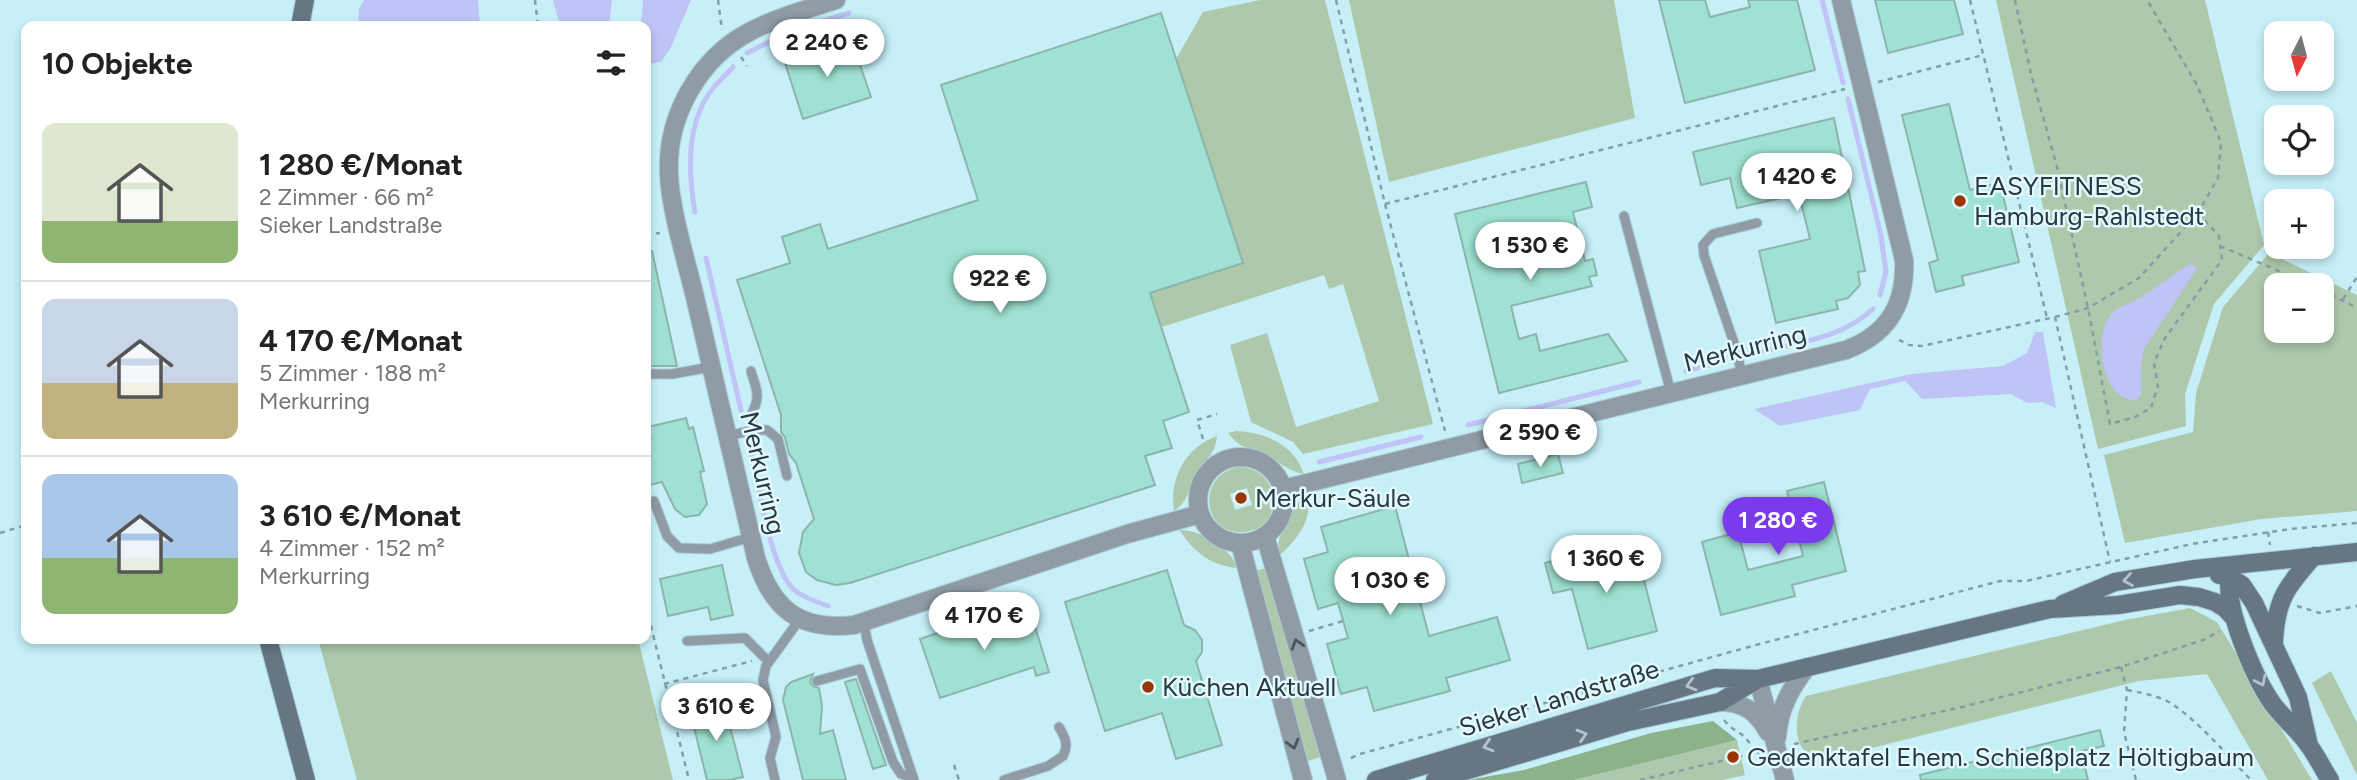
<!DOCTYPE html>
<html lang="de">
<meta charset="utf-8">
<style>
:root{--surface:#fff;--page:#f6f6f6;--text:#222;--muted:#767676;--line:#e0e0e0;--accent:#7c3aed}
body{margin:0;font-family:Figtree,sans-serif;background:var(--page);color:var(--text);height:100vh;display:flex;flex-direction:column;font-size:26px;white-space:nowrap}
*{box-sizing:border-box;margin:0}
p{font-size:23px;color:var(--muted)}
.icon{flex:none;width:38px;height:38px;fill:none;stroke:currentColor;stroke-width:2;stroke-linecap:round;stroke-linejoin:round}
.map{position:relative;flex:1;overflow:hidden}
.details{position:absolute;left:21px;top:21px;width:630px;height:623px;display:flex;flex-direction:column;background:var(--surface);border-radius:14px;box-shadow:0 4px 10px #0003}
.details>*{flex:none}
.needle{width:46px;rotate:186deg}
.tools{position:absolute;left:2264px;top:21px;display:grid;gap:14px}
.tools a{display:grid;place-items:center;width:70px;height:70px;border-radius:14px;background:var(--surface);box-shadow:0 4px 10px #0003;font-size:35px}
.price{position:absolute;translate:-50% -60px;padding:0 16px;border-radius:24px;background:#fff;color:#222;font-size:23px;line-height:46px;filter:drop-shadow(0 2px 4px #0008)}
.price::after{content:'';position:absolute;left:50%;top:42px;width:21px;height:16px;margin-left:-10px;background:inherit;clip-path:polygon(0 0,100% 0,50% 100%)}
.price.on{background:var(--accent);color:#fff}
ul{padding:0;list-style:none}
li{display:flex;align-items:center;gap:21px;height:175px;padding:0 21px}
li+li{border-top:2px solid var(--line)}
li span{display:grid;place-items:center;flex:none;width:196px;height:140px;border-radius:14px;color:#555}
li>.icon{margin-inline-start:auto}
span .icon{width:84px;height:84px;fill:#fffc;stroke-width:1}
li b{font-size:30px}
h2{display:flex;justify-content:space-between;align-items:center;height:84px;padding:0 21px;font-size:30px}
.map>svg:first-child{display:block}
</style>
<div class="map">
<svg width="2357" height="780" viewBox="0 0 2357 780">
<rect width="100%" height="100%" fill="#c6eff8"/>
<path fill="#adc8ab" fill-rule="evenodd" d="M1260,0H1325L1433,424L1303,454L1293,442L1251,422L1230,345L1267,333L1296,427L1379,401L1343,284L1329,289L1324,275L1162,327L1150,293L1242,262L1176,59L1203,12Z
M1349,0H1614L1635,118L1389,182Z
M1996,0H2205L2264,245L2214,304L2185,394L2186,426L2098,449Z
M2269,253L2357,295V511L2261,519L2125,543L2104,455L2193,432L2196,393L2223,307ZM2277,285H2322V331H2277Z
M1236,431C1264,432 1294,444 1304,474C1288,471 1280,463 1268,455C1249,444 1245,454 1228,433Z
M1217,436C1215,456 1206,458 1197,474C1188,488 1189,501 1174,511C1169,478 1186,447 1217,436Z
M1238,467C1282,467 1286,528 1244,532C1203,536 1195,476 1238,467ZM1247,488L1252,505L1235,510L1230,494Z
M1308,493C1313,520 1297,540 1279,556C1275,535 1290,506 1308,493Z
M1180,530C1202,530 1230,548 1238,568C1213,566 1193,553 1180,530Z
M1267,568L1323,756L1308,761L1254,571Z
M2190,608L2217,622L2312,780H2268L2207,674L2139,681L1828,759C1820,757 1811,757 1805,751C1792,738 1796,710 1806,696L2125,620Z
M318,639H638L673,780H357Z
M2331,671L2357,723V775L2312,683Z
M1737,740L1745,775L1723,780H1574Z"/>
<path fill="#8cb28a" d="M1713,721L1737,740L1574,780H1468L1524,770L1651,733Z"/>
<path fill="#bfc3f5" d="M364,0H478L480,26H358L359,9Z
M553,0H612L609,26H560Z
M643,0H691L670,49L661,62L650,64L646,61V26H641Z
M2191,264L2197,267L2194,273L2144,349L2141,365V394L2136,400C2100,401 2092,331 2113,312C2120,306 2133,302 2141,297C2158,287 2173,273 2191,264Z
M2035,332H2043L2056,408L2042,402L2027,403L2011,394L1922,399L1905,381L1870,389L1860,410L1780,426L1754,409L1911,374L2003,366L2027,353Z"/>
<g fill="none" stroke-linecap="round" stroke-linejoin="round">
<path stroke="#bfc3f5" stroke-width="5" d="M1822,0L1843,83
M747,53L789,32L849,13
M1848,99L1881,236L1886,272L1880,295
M695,212C688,172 686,120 714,87C720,80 727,74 733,67
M706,258L741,410
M1761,352C1800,342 1842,338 1873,309
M1686,371L1717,363
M1468,425L1639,382
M751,453C759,487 770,565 793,589C802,597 817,602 828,606
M1319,462L1421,437"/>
</g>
<path fill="#9fe1d2" stroke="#8db5ab" stroke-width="2" d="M1659,0H1705L1710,17L1750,7L1748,0H1797L1815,70L1685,103Z
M1875,0H1954L1963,34L1888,53Z
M1161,13L1243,263L1150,293L1189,412L1163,421L1172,448L1145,456L1155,485L850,583L836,585L817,580L806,572L799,553L803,532L814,519L796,463L789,454L785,437L781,432V415L737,280L790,263L782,237L820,224L828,249L978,200L941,85Z
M851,38L871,97L803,119L784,60Z
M1949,104L1970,190L2000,183L2019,262L1962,276L1964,285L1936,292L1929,263L1938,260L1902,115Z
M1834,118L1865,271L1858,272L1860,285L1848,298L1836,301L1838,309L1776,323L1759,251L1810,239L1799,194L1737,208L1730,178L1701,185L1693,152Z
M1586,182L1592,207L1573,212L1585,261L1593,259L1597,275L1589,277L1592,286L1511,306L1519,339L1536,334L1540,351L1608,334L1627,361L1499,393L1455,214Z
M646,251H652L677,366H646Z
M686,418L689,429L693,427L704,471L700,472L707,504L699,515L685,517L675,509L662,482L646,486V439L651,438L648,427Z
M1558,454L1563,473L1522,483L1518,464Z
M1824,482L1846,571L1792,585L1795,596L1721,615L1702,542L1738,532L1748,570L1803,556L1787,491Z
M1395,506L1429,636L1497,617L1510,660L1446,678L1450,691L1374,711L1367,687L1341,694L1327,644L1348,638L1338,603L1318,609L1304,559L1328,552L1321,527Z
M1636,549L1657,631L1588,649L1572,589L1553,593L1545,563L1593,551L1595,559Z
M722,565L733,615L711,620L708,607L668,616L660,579Z
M1167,570L1184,625L1195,630L1202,640V652L1196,661L1222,745L1176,759L1162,713L1105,731L1065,602Z
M1029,607L1049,672L1036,676L1034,667L940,698L920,639L997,613L998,617Z
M813,674L810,682L813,686L819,688L822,706L820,734L833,730L846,780H803L783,700L786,687L791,682Z
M856,679L886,765L873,769L845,682Z
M724,703L743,777L730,780H707L690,711Z
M2100,730L2104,746L2081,751L2088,780H1921L1920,775Z"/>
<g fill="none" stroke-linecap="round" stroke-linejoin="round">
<defs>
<path id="lane" d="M1624,216L1671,393
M646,374H672L711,367
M1742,375L1736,349L1704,255L1703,245L1713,234L1757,223
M753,430H767L778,439L787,476
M728,436L753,430C748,408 758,410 757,395C757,387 753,379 751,371
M654,501L667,536L679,548L710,549L751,537
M864,623L867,640L914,780
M687,641L745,638L769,662
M817,681L860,669L893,762L901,774L913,778
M775,780L770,758L776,737L763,680L766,666L800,619
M1004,780L1048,766L1063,756C1069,745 1065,737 1059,727"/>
<path id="street" d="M836,0C808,9 778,17 751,31C699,58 666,116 669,175C671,215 689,269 698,310C717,393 737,475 756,558C772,609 799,631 854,625L1127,534L1200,514
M1198 500a43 43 0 1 1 86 0a43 43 0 1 1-86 0Z
M1283,489L1846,350C1888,334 1906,305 1904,260L1841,0
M1265,536L1337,780
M1240,543L1303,780
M1758,679L1785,780
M1720,702C1744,702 1757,712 1768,732
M1777,737C1779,709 1790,689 1807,667"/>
<path id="secondary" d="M300,26L305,0
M2219,575L2230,577L2242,585L2254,603L2298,697L2308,741
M2230,577C2224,607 2254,677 2272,703C2282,717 2297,729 2307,743C2316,754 2322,768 2330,780
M2063,604L2115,582L2195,569L2357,552
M268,639L306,780
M2274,642C2276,600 2286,587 2314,556
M1376,780L1715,678L1758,679L2050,609L2118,605L2180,595L2199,597L2215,602L2226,609L2234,618
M1435,780L1628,722L1720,702L1758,679"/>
</defs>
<use href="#lane" stroke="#a7cbd3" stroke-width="11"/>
<use href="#street" stroke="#a7cbd3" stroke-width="20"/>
<use href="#secondary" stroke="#a7cbd3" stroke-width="20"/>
<path stroke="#819fa6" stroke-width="2.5" stroke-dasharray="5 5" stroke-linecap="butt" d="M535,0L538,26
M718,0L722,30
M1336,0L1385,204L1445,431
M1970,0L2047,318
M2015,0L2031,74L2057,167L2088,308L2110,424L2135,417L2151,408L2158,386L2154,363L2165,338L2222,260L2219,236L2198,213
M741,57L747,66
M1878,82L1983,55
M1385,204L1845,89
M646,235L660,233
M2220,246L2312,285
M2322,290L2357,308
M2343,299L2357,277
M2055,317L2088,308L2139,278L2198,213L2218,178L2221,142L2197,85L2147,0
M1899,340L1909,345L1922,346L2055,317L2110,562
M1203,439L1197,420L1217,414
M2268,532L2270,545
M0,533L26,525
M1424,598L1430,596
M646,606L689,780
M2297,606L2320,613L2357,606
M1309,631L1343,621
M2121,667L2127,690L2124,732L2136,780
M664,684L752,661
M2127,690C2143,693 2161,696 2175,706C2203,726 2227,755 2251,780
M1724,720C1736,735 1745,730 1754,752
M1794,744L1962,707L2121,667L2206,639L2219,631
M1351,758L1360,754L1756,645L2000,581H2026L2192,544L2290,529L2357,523
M954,765L959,780
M1640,780L1760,752"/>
<use href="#lane" stroke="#909ba5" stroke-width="9"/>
<use href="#street" stroke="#909ba5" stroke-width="18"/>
<use href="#secondary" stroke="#667685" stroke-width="18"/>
</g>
<defs><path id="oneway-chevron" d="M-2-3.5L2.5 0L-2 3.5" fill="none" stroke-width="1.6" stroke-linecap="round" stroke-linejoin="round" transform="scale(1.75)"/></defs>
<g stroke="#b0c5ce">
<use href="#oneway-chevron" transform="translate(2128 580) rotate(171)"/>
<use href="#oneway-chevron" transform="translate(2261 681) rotate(64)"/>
<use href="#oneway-chevron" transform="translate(1691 685) rotate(164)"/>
<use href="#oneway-chevron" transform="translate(1582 735) rotate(-17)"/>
<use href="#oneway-chevron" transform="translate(1488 746) rotate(163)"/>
</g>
<g stroke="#48565c">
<use href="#oneway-chevron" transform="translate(1297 644) rotate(-107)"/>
<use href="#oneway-chevron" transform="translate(1293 744) rotate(74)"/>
</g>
<g fill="#9a3504" stroke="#e1f9ff" stroke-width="2.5">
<circle cx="1960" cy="201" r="7"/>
<circle cx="1241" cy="498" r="7"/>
<circle cx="1148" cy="687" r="7"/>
<circle cx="1733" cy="757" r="7"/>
</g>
<g text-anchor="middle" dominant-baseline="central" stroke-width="5" stroke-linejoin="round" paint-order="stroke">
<g font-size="26" fill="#29393d" stroke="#e1f9ff" text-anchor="start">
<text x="1974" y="186">EASYFITNESS<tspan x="1974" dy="30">Hamburg-Rahlstedt</tspan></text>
<text x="1255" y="498">Merkur-Säule</text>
<text x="1162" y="687">Küchen Aktuell</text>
<text x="1747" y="757">Gedenktafel Ehem. Schießplatz Höltigbaum</text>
</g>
<g font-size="26" fill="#29393d" stroke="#e1f9ff">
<text transform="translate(1745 348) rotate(-14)">Merkurring</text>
<text transform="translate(763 473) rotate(77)">Merkurring</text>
<text transform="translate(1559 698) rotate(-17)">Sieker Landstraße</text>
</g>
</g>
</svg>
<div class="tools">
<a><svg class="needle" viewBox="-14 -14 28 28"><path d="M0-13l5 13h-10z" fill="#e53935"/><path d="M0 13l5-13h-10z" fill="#767676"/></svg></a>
<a><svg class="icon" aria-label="locate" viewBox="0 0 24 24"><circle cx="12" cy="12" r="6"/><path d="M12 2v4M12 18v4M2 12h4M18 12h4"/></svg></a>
<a>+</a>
<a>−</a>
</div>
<b class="price" style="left:827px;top:79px">2 240 €</b>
<b class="price" style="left:1797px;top:213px">1 420 €</b>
<b class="price" style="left:1530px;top:282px">1 530 €</b>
<b class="price" style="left:1000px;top:315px">922 €</b>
<b class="price" style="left:1540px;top:469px">2 590 €</b>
<b class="price on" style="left:1778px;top:557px">1 280 €</b>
<b class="price" style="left:1606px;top:595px">1 360 €</b>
<b class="price" style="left:1390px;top:617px">1 030 €</b>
<b class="price" style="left:984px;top:652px">4 170 €</b>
<b class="price" style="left:716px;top:743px">3 610 €</b>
<section class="details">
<h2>10 Objekte<svg class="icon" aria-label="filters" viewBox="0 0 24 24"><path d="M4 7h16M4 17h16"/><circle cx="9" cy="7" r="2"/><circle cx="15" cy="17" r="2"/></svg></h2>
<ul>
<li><span style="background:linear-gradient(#dfe7d0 70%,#8fb573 0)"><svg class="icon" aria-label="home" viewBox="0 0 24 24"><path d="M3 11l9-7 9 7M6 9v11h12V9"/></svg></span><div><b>1 280 €/Monat</b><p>2 Zimmer · 66 m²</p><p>Sieker Landstraße</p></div></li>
<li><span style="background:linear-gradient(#c9d6e8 60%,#c2b280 0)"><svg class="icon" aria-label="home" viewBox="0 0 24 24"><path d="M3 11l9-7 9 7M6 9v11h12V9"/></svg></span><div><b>4 170 €/Monat</b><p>5 Zimmer · 188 m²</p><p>Merkurring</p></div></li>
<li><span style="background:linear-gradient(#a9c7e8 60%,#8fb573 0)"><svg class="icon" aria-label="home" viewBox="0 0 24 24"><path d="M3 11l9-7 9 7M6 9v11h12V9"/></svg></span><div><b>3 610 €/Monat</b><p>4 Zimmer · 152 m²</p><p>Merkurring</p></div></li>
</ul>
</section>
</div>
